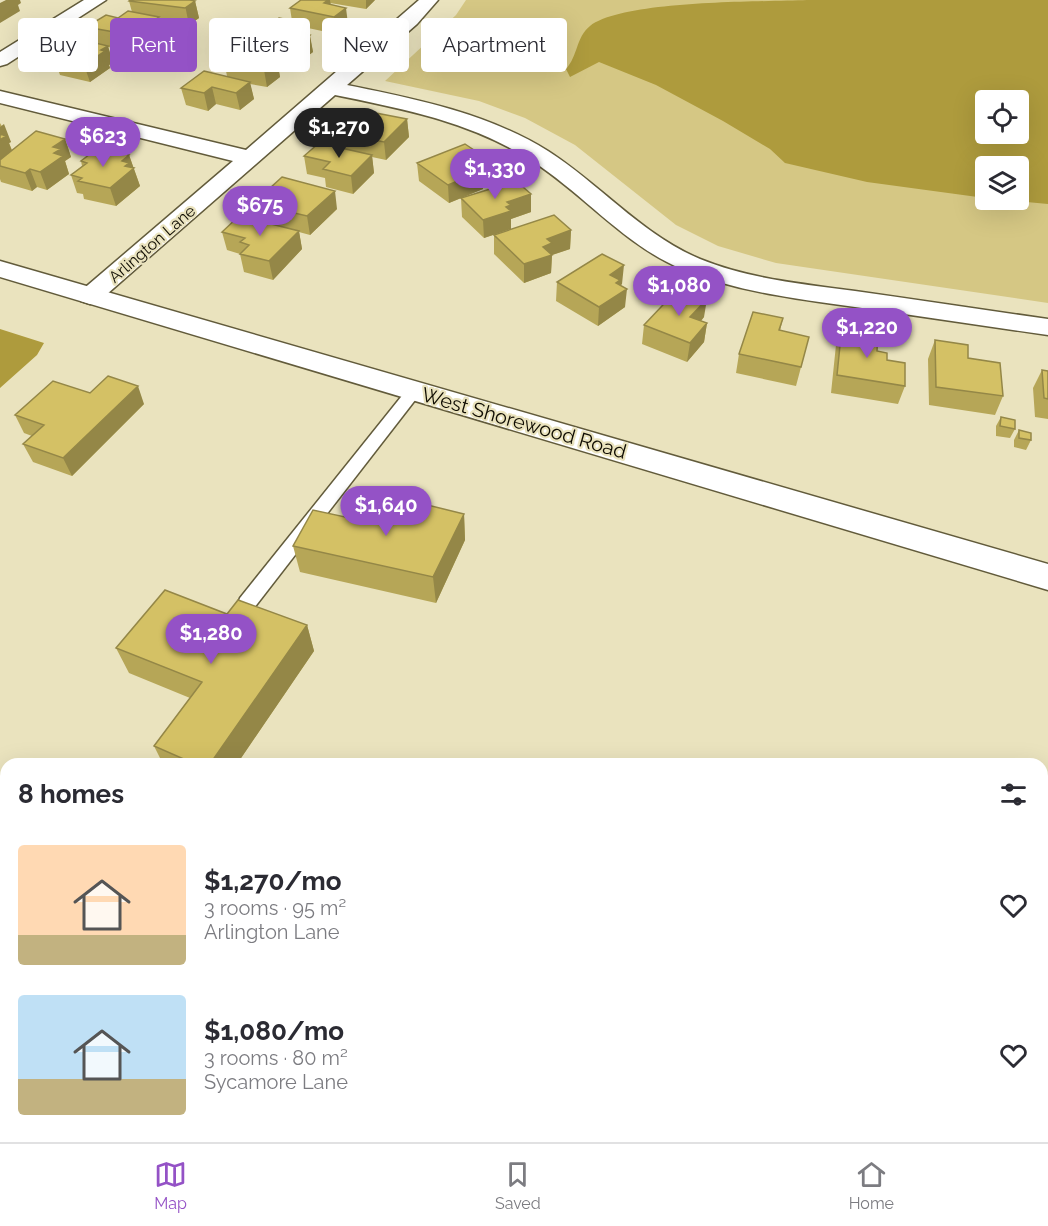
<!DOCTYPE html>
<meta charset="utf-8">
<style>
:root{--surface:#fff;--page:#f2f2f3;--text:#2b2b33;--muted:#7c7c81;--line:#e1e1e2;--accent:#9452c6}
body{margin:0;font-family:Raleway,sans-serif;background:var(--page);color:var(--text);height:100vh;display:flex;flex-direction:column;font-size:22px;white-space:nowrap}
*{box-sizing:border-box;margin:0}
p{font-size:20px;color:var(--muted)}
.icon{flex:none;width:33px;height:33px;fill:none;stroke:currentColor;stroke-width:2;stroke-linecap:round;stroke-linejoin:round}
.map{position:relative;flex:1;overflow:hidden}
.drawer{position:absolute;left:0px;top:758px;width:1048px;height:386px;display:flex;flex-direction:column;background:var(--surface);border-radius:18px 18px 0 0;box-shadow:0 6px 24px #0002}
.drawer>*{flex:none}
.banner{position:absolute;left:18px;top:18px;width:600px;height:54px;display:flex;gap:12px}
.controls{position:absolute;left:975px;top:90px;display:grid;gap:12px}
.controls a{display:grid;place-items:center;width:54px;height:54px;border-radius:6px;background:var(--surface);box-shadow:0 6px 24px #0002;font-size:30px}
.price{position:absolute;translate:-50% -51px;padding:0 14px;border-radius:21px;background:var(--accent);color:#fff;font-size:20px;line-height:39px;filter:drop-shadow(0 2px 3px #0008)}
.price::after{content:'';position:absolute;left:50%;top:36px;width:18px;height:14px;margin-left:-9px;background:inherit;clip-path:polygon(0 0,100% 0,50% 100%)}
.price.selected{background:#222;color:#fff}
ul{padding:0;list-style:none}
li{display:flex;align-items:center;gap:18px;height:150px;padding:0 18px}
li span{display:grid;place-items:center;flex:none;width:168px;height:120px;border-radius:6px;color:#555}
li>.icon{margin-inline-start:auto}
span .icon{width:72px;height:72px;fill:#fffc;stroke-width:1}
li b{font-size:26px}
h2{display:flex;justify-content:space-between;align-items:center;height:72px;padding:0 18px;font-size:26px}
.tag{padding:0 21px;border-radius:6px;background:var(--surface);box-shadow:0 6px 24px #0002;font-size:21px;line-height:54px}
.tag.selected{background:var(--accent);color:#fff}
.tab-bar{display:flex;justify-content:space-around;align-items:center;height:84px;border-top:2px solid var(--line);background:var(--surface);font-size:16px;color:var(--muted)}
.tab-bar a{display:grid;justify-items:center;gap:3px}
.tab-bar .selected{color:var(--accent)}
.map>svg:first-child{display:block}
</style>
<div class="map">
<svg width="1048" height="1142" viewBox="0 0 1048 1142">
<rect width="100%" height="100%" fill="#eae3be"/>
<path fill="#d5c784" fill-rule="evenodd" d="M466,0H1048V303L776,263L718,246L676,225L575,145L525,118L479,101L385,81L456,15ZM986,100H1018V134H986ZM986,166H1018V200H986Z"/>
<path fill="#ae9b3d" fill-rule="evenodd" d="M807,0H1048V204L1004,200H1018V166H986L985,198L867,182L785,163L770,149L723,121L656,85L599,62L570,77L566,69C578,56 576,37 590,26C624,0 759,2 807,0ZM986,100H1018V134H986Z
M0,329L44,343L37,355L0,388Z"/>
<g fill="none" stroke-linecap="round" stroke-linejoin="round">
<defs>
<path id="service" d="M414,386L422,391L419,395L254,608L247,610L240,608L238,603L240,598L409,387Z"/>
<path id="minor" d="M84,0H106L7,64L0,66V52Z
M419,0H438L417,24L347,85C416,99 487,113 548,151C601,185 641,234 700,259C749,279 803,284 855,291C919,300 984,310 1048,319V335C984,326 919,316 855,307C797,299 737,292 682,269C624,245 584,194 532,161C472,122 404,109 335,95L99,301L90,304L81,301L77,296L81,291L233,161L0,103V91L246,150Z"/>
<path id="secondary" d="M0,261L1048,564V590L0,277Z"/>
</defs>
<use href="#service" stroke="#625b3b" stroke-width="3"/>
<use href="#minor" stroke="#625b3b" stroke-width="3"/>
<use href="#secondary" stroke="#625b3b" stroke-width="3"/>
<use href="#service" fill="#fff" fill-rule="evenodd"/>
<use href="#minor" fill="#fff" fill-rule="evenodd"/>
<use href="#secondary" fill="#fff" fill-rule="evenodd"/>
</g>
<path fill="#b6a657" d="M130,0H193L195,1L199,18L189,25L160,21L163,34L160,36L161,40L142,53L108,47L113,63L109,65L110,68L90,82L60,75L54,58L57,57L54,48L90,38L86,27L118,18L132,12L129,1Z
M301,0H375L366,9L330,3L348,24L336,34L308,28L313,52L301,61L272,55L273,59L277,60L280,77L267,87L250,84L254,99L240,110L216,104L208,111L186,105L181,88L227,76L224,61L258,48L255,35L292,21L290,8Z
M407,119L409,137L386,160L372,157L374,173L353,194L326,187L325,178L307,174L304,156L334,147L332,131L360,123Z
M0,123L11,142L9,143L12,150L65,139L71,157L65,161L69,174L47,190L37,187L32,191L1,182L0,179Z
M480,154V169L482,171L483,189L449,203L419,181L417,163Z
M129,155L140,186L116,206L84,199L83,194L77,193L71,175L82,166L81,161Z
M268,190L337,209L310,235L299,232L302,249L273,280L244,272L240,254L227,250L222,232L273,224L269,207L271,205Z
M531,194V212L511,219V229L484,238L462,217L461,198Z
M571,230L570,249L552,255L551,273L524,283L494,254V235Z
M557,282L622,284L620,285L625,307L598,326L556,301Z
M704,317L701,321L707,323L704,342L687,362L642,344L644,325Z
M783,318L780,331L809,337L796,386L736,373L739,354Z
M842,326L877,351L887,360L905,386L898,404L831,393L836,345Z
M935,340L968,358L1003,396L995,415L929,405L928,359Z
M1042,370L1048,371V419L1035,417L1033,388Z
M90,393L144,404L72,476L33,462L23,444L32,436L24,433L15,415Z
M1001,417L1015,429L1010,438L996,436V426Z
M1019,430L1031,440L1026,450L1014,447V440Z
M464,514L465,540L436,603L300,572L293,546L368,522Z
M227,614L307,625L314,651L237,764H163L154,746L190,698L129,673L116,648Z
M0,913L6,916V1136L0,1133Z
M8,1137H210L207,1142H18Z
M773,1137H838L839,1142H774Z"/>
<path fill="#948747" d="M6,0H20L21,3L18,5L20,11L0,23V3Z
M184,0H193V2L195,1L199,18L189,25Z
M328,0H330L332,15L324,3Z
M366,0H375L366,9Z
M346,8L348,24L336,34L334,17Z
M159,17L163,34L160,36L161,40L142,53L137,36L152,22Z
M308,24L313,52L301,61L297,32Z
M95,39L99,55L101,50L108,46L113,63L109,65L110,68L90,82L84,65L91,42Z
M271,51L273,63L277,60L280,77L267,87L264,70L263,57Z
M250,82L254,99L240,110L236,93Z
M212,87L216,104L208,111L204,93Z
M407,119L409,137L386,160L384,142Z
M4,124L11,142L9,143L13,154L0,163V127Z
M65,139L71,157L65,161L69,174L47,190L40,172L53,147Z
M480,154V171H482L483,189L449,203L448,185L466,160Z
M129,155L140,186L116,206L110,188L122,161Z
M372,155L374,173L353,194L351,176Z
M30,169L37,187L32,191L25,173Z
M335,191L337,209L310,235L307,216Z
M531,194V212L511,219V229L484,238L483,220L507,202Z
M571,230L570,249L552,255L551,273L524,283V264L547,239Z
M299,231L302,249L273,280L269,261Z
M624,265L622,284L620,286L627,289L625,307L598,326L599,307L610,275Z
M707,299L704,317L688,336L690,317Z
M707,323L704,342L687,362L690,343Z
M138,386L144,404L72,476L63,458Z
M464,514L465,540L436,603L433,577Z
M307,625L314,651L237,764H210Z
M182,1137H210L207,1142H179Z"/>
<path fill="#d4c165" stroke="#948747" stroke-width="1.5" d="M130,0H190L195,1L185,8L129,1Z
M301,0H328L324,3L346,8L334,17L290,8Z
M128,11L159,17L152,22L157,23L137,36L86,27L106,15L118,18Z
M279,18L308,24L297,32L310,35L298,44L255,35Z
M74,35L95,39L91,42L108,46L101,50L105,51L84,65L54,58L62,53L59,52L63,50L54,48Z
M245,46L271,51L263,57L277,60L264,70L224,61Z
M204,71L250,82L236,93L212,87L204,93L181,88Z
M376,113L407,119L384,142L332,131L345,119L360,123Z
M36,131L65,139L53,147L61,149L54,153L63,156L40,172L30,169L25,173L0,166V160Z
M0,134L6,136L0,140Z
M319,143L372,155L351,176L323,169L330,162L304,156Z
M465,144L480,154L466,160L482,171L448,185L417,163Z
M98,148L129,155L122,161L129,163L125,166L134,168L110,188L78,181L82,178L71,175L87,163L81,161Z
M282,177L335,191L307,216L269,207L283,194L268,190Z
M516,181L531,194L507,202L511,205L506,207L511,211L483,220L461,198Z
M554,215L571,230L547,239L552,243L543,247L552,255L524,264L494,235Z
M239,216L299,231L269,261L240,254L249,245L240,242L245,238L222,232Z
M602,254L624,265L610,275L620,280L616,283L627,289L599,307L557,282Z
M678,289L707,299L690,317L707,323L690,343L644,325Z
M753,312L783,318L779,330L809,337L801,367L739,354Z
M842,326L878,332L877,351L887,353V360L905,363V386L837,375Z
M935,340L968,345V358L1000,363L1003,396L936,387Z
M1042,370L1048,371V399L1044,398Z
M108,376L138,386L63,458L23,444L44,425L15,415L53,381L90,393Z
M1001,417L1015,420V429L1000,426Z
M1019,430L1031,433V440L1019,438Z
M403,499L464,514L433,577L293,546L313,510L368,522L372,514L392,520Z
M165,590L227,614L238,600L307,625L210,764H195L154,746L202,682L116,648Z
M0,913L6,916V1132L0,1129Z
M16,1137H182L179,1142H26Z
M613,1137H722L724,1142H608L607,1138Z
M781,1137H838L839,1142H782Z"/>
<g text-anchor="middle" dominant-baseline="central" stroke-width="4.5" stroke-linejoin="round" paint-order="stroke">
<g font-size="16" fill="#0f0c02" stroke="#eae3be">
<text transform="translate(152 244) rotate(-41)">Arlington Lane</text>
</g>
<g font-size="20" fill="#0f0c02" stroke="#eae3be">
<text transform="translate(524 423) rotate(16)">West Shorewood Road</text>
</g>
</g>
</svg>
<div class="controls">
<a><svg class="icon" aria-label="locate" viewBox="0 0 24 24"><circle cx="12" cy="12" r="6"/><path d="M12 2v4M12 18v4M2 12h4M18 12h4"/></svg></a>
<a><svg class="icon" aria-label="layers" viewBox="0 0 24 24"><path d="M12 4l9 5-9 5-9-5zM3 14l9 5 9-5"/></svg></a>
</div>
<b class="price selected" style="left:339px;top:159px">$1,270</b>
<b class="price" style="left:103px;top:168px">$623</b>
<b class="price" style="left:495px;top:200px">$1,330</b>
<b class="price" style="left:260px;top:237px">$675</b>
<b class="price" style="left:679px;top:317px">$1,080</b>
<b class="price" style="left:867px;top:359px">$1,220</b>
<b class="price" style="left:386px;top:537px">$1,640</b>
<b class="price" style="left:211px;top:665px">$1,280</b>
<div class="banner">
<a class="tag">Buy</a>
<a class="tag selected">Rent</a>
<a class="tag">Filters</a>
<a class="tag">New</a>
<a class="tag">Apartment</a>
</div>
<section class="drawer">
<h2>8 homes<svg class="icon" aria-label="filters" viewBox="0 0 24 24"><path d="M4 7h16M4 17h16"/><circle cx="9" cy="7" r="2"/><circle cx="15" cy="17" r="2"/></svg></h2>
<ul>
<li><span style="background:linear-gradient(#ffd9b3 75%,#c2b280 0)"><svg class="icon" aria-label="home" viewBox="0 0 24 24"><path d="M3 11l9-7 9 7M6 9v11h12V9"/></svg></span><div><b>$1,270/mo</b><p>3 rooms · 95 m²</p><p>Arlington Lane</p></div><svg class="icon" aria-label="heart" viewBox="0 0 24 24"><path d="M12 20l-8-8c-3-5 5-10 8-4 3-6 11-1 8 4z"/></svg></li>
<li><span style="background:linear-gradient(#bfe0f5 70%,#c2b280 0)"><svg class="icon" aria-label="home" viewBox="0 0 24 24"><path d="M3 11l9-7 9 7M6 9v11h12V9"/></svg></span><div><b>$1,080/mo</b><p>3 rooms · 80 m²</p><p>Sycamore Lane</p></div><svg class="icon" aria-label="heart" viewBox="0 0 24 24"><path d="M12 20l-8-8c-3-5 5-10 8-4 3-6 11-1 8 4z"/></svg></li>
</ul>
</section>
</div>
<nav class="tab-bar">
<a class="selected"><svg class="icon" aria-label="map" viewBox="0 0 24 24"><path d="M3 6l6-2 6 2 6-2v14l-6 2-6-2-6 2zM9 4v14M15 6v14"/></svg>Map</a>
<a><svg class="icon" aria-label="saved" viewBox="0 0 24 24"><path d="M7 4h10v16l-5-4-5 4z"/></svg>Saved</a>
<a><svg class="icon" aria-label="home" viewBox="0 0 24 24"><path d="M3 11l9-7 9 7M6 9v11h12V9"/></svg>Home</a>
</nav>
